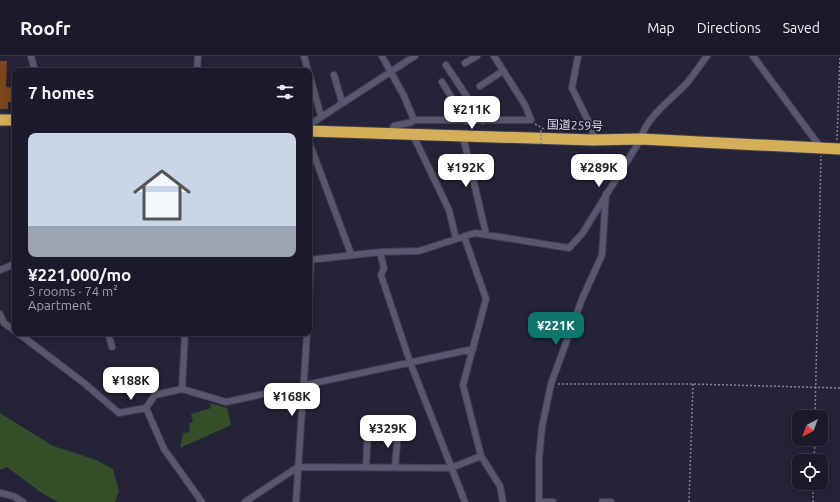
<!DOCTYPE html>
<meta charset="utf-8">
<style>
:root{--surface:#1b1a2a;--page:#242332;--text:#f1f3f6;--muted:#a0a1a8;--line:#393847;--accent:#0f766e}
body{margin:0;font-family:Ubuntu,"Noto Sans JP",sans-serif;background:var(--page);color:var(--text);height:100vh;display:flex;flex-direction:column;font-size:15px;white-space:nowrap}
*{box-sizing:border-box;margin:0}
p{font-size:13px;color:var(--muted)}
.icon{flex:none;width:22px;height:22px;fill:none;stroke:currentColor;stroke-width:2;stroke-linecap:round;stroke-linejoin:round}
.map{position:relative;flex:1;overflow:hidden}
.drawer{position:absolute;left:12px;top:12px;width:300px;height:268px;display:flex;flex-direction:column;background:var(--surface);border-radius:8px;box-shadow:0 2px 10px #0003,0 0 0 1px var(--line)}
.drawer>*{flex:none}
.needle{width:26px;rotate:221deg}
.controls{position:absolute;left:792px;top:354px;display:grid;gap:8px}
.controls a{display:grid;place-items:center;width:36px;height:36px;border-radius:8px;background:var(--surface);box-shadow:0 2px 10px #0003,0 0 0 1px var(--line);font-size:20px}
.price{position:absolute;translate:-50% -34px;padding:0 9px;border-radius:8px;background:#fff;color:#222;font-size:13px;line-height:26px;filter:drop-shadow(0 1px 2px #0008)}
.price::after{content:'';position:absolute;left:50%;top:24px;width:12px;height:9px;margin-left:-6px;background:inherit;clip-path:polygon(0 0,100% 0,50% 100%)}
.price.current{background:var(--accent);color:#fff}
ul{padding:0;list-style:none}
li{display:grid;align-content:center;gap:8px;height:212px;padding:0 16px}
li span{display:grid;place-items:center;height:124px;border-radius:8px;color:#555}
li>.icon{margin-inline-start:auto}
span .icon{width:72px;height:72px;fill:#fffc;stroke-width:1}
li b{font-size:17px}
h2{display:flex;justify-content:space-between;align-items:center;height:48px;padding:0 16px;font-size:17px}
header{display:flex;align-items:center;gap:24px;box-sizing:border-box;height:56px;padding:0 20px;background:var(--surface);border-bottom:1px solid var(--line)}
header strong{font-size:19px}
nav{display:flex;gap:22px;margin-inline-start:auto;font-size:14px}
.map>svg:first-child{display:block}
</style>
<header>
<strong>Roofr</strong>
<nav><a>Map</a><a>Directions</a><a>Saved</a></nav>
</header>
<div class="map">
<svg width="840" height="446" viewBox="0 0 840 446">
<rect width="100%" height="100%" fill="#242338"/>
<path fill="#334e29" d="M210,347L227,352L231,369L180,392L183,377L190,376L189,367L193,366L191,358L211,352Z
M0,357L53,390L94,403L113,413L119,435L115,446H58L43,438L7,411L0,414Z"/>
<path fill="#7b461d" d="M0,5H7L6,31L13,32L12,46H8V53H0Z"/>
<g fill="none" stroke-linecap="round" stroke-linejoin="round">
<defs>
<path id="street" d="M31,0L35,15
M304,0L308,15
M382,0L404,40L414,64L412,66L394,70L390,78
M578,0L572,32L593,75L592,84
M753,0L821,92
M465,7L477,0
M446,9L483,65
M197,15L198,0
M309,17L321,60
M334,19L342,46
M442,26L466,65
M480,30L503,15
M414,64H531L525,49L494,0
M309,69L415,0
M413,79L449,154L456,183
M463,80L486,178
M309,86L351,198
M464,180L486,243L463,329L481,400L500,430L503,446
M380,196L384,212L381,219L410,306L465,446
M309,204L380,196L419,195L475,177L569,192L582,178L641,83C645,62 672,43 686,28C694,19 700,9 707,0
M0,214L15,208
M309,240L311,204
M0,258L4,267L15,275
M18,277L84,327L119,357L146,352L164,393L202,446
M108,277L112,291
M182,333L185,277
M146,352L155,339L182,333L226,346L473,293
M366,410L368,373
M395,410L398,378
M0,437L13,440L23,446
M245,446L298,411L451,412L481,400
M296,446L307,277
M539,446V402L542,371L551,328L582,243L602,199L606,138
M539,446H553
M602,446H611"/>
<path id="highway" d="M0,64H15
M309,75L592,84L641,83L840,93"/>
</defs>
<use href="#street" stroke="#3f3e50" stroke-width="8"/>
<use href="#highway" stroke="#3f3e50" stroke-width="13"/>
<path stroke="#838294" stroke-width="1.5" stroke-dasharray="2 2" stroke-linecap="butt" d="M535,68L544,73
M837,84L840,0
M558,328H693L840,332
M815,361L821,100
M814,405L815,383
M689,446L693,328
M813,446V427"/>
<use href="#street" stroke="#58576f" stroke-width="6"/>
<use href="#highway" stroke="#d4ae58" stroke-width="11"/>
<path stroke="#838294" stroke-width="1.5" stroke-dasharray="2 2" stroke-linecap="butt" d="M541,88V73"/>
</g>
<g text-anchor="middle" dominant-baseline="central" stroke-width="3.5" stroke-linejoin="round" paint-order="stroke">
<g font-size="12" fill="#dcdcea" stroke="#1b1a2e">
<text transform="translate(575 69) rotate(2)">国道259号</text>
</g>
</g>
</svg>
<div class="controls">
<a><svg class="needle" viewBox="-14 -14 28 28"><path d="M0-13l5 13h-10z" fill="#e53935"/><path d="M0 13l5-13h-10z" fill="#a0a1a8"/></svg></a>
<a><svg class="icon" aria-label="locate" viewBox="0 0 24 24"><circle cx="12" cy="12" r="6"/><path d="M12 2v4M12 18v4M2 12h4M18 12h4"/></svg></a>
</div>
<b class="price" style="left:472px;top:74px">¥211K</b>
<b class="price" style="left:466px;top:132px">¥192K</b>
<b class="price" style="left:599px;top:132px">¥289K</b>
<b class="price current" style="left:556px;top:290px">¥221K</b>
<b class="price" style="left:131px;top:345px">¥188K</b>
<b class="price" style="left:292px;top:361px">¥168K</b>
<b class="price" style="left:388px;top:393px">¥329K</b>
<section class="drawer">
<h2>7 homes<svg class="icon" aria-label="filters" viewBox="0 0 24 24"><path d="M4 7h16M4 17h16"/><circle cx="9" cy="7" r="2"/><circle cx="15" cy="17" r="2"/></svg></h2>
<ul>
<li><span style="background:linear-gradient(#c9d6e8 75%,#9aa5b1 0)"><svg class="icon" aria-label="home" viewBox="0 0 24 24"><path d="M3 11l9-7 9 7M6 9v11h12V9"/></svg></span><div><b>¥221,000/mo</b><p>3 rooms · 74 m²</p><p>Apartment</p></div></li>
</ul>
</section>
</div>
